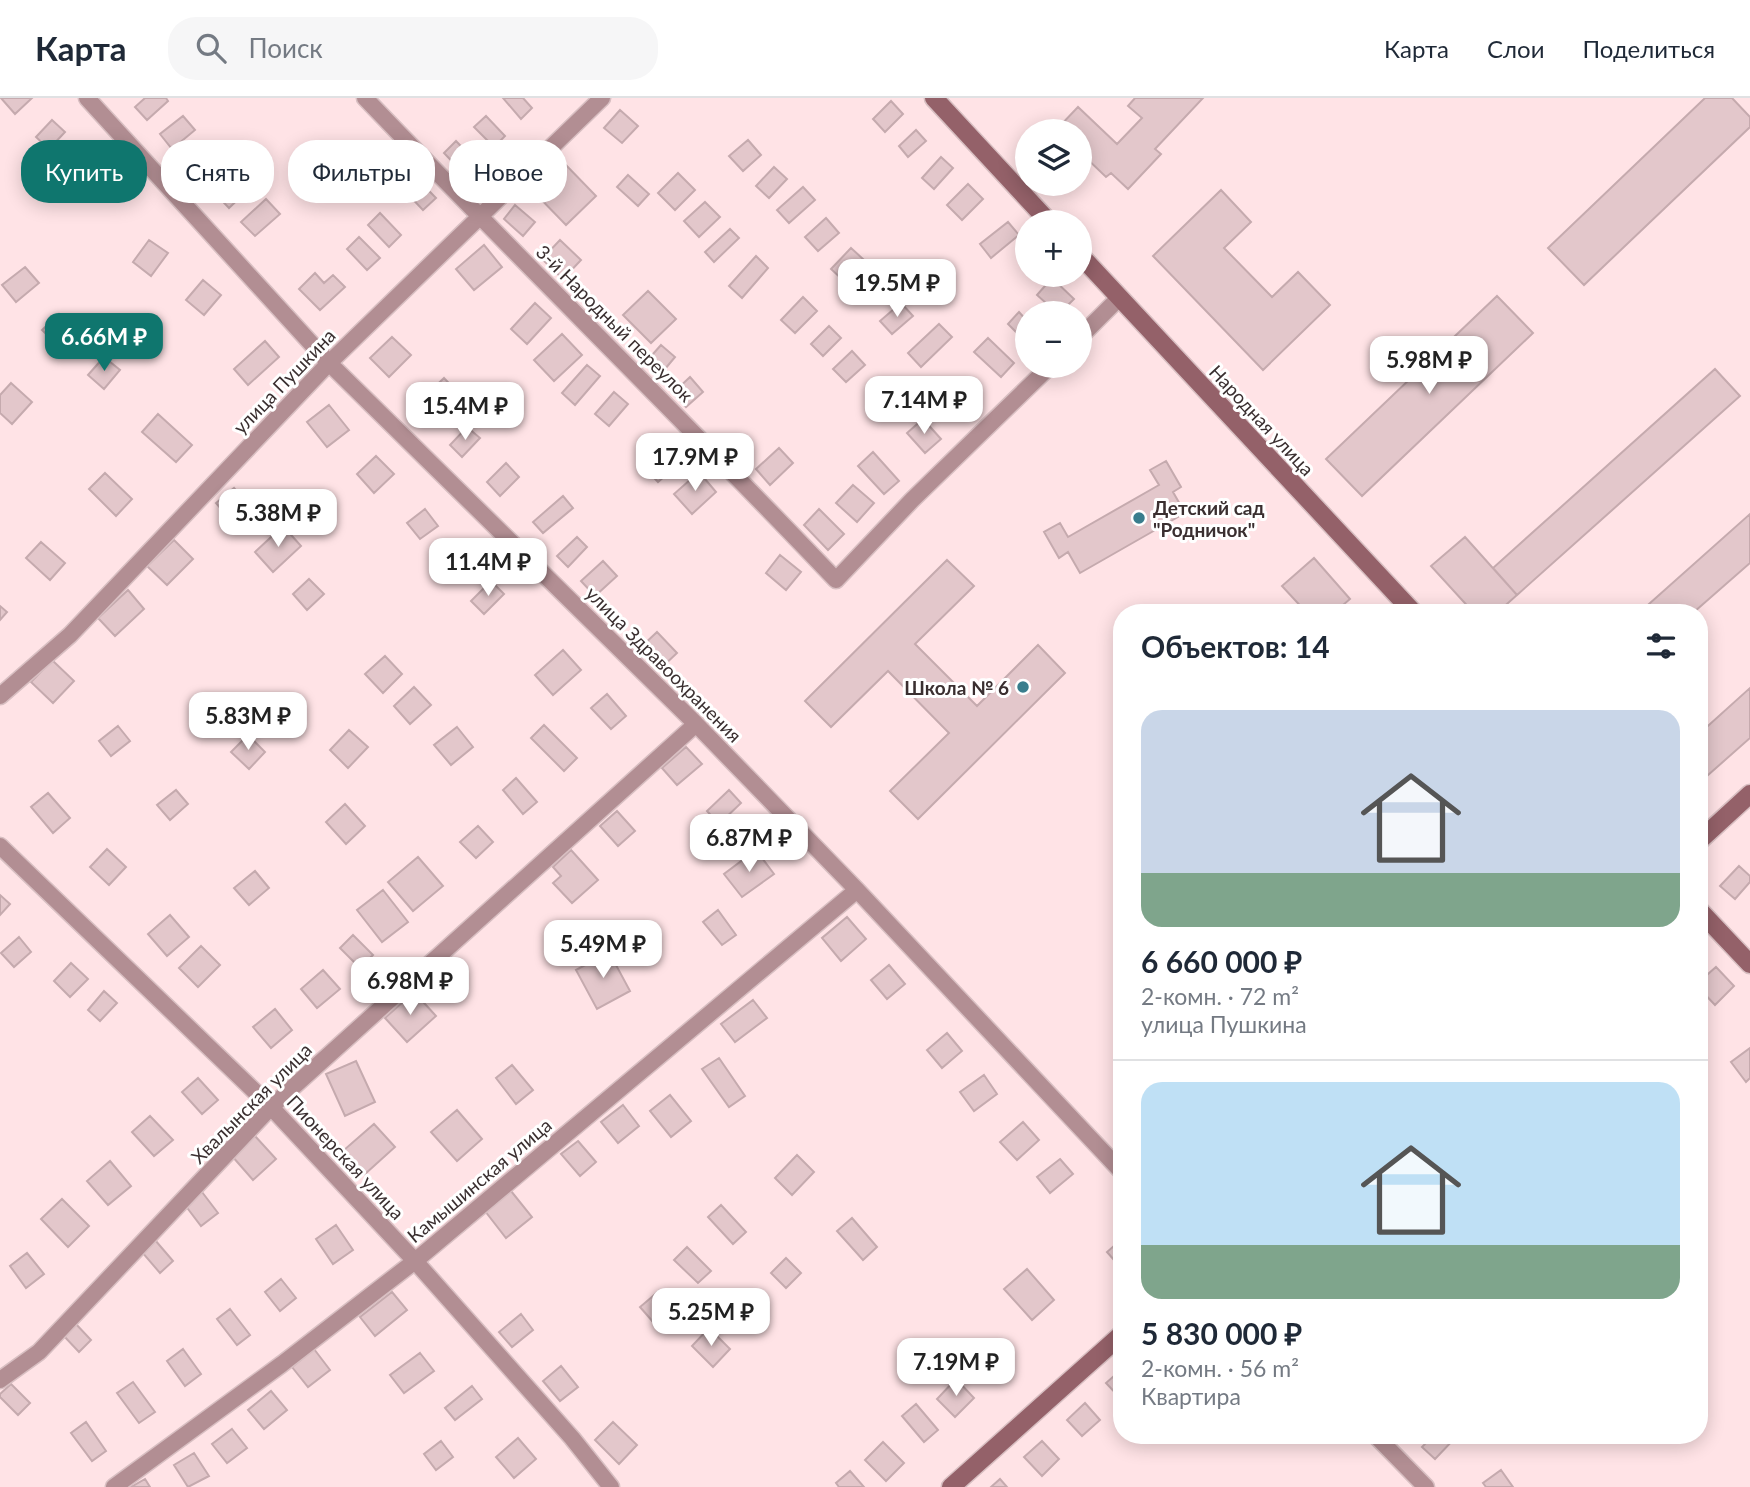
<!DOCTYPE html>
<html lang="ru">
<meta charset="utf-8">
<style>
:root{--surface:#fff;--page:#f6f6f7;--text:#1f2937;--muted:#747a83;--line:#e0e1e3;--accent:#0f766e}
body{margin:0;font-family:Lato,sans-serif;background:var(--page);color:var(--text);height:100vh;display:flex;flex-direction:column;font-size:26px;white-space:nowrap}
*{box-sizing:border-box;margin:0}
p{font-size:23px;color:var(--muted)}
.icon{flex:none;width:38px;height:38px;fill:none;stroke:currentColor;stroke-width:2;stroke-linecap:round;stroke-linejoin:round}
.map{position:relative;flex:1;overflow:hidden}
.sheet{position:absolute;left:1113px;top:506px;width:595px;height:840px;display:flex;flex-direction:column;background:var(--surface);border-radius:28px;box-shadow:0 4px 18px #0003}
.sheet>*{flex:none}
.hud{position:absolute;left:21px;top:42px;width:665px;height:63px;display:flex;gap:14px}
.controls{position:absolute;left:1015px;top:21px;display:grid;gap:14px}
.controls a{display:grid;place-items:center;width:77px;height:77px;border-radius:50%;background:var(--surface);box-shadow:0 4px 18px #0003;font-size:35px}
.price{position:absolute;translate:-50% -60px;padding:0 16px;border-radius:14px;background:#fff;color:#222;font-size:23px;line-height:46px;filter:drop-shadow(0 2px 4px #0008)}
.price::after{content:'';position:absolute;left:50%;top:42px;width:21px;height:16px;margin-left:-10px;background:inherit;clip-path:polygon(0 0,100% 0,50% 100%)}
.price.current{background:var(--accent);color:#fff}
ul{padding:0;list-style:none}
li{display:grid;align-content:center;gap:14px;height:371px;padding:0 28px}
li+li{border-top:2px solid var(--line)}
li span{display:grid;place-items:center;height:217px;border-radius:21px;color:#555}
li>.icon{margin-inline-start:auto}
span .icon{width:126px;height:126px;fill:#fffc;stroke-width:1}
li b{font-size:30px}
h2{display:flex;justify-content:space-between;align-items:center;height:84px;padding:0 28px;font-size:30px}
.tag{padding:0 24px;border-radius:28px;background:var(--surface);box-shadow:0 4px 18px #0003;font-size:24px;line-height:63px}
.tag.current{background:var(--accent);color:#fff}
header{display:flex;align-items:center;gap:42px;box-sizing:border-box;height:98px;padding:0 35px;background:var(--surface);border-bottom:2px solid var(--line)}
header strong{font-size:33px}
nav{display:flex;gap:38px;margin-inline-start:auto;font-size:24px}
.search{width:490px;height:63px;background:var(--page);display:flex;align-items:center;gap:18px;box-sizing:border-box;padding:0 24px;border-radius:28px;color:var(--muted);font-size:26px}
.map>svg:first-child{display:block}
</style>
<header>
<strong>Карта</strong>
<div class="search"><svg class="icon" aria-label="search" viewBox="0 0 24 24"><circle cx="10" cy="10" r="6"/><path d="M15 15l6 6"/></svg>Поиск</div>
<nav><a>Карта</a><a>Слои</a><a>Поделиться</a></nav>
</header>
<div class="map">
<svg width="1750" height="1389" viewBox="0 0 1750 1389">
<rect width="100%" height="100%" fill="#ffe3e6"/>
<path fill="#e3c7cb" stroke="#c5aaae" stroke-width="2" d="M1,0H32L15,16Z
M145,0H166L168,3L147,22L135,9Z
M503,0H523L532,10L521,21Z
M1135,0H1203L1155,51L1161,56L1128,91L1111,75L1106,79L1080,54V33L1056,32L1078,9L1117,46L1142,20L1128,8Z
M1705,0H1732L1750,19V29L1584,187L1548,150Z
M891,3L903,16L885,34L873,21Z
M620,12L638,28L622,45L604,30Z
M183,18L195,32L172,51L160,36Z
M486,18L505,38L494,49L474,29Z
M52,22L65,34L49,51L36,39Z
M916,32L926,43L908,59L899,48Z
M748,42L761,57L743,73L729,58Z
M456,43L478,66L466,78L444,55Z
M212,45L225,62L202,80L188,64Z
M941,59L953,70L934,91L922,80Z
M397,60L436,100L423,112L385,72Z
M562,63L596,98L566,127L532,92Z
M90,68L102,80L82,100L70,89Z
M774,69L787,81L769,100L756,88Z
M235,71L252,88L229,110L212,92Z
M678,75L695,92L675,112L658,95Z
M628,77L649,96L638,108L617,89Z
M968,86L983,101L962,122L947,107Z
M803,89L815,102L789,125L777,112Z
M1221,92L1251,124L1224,150L1272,199L1298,174L1330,207L1263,272L1153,158Z
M266,101L280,116L255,138L241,124Z
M705,104L720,119L699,139L684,123Z
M515,107L535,124L523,138L504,121Z
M380,115L401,137L389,149L368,127Z
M826,120L839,135L818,153L805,139Z
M1008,124L1019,137L991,160L980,146Z
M730,131L739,140L714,164L705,154Z
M359,139L380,160L367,172L347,151Z
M149,142L168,155L151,178L133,164Z
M560,142L581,162L563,181L542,161Z
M484,147L502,169L474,192L456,171Z
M851,150L863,161L843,182L831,171Z
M756,158L768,170L742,200L729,188Z
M25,169L39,185L16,204L2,187Z
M315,175L324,185L333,177L345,189L320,212L299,191Z
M877,175L887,186L865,205L855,195Z
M1052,180L1074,201L1060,215H1057L1037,197Z
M203,182L221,197L204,217L186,202Z
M648,193L676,221L651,245L623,217Z
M1497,198L1533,235L1362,398L1326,361Z
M803,199L817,213L795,235L781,222Z
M535,205L551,220L527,246L511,231Z
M901,205L913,218L892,236L880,223Z
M1019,214L1027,223V245L1008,226Z
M59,216L76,233L60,249L42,232Z
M939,226L952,239L921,269L908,255Z
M829,228L841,240L823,258L811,246Z
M562,236L582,257L554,283L534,262Z
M392,239L411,257L389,279L370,260Z
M988,240L1014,265L1001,279L974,254Z
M265,243L279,259L248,287L234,271Z
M661,247L675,259L660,277L645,265Z
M852,253L865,267L846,284L833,271Z
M104,259L120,272L104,291L88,277Z
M587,267L600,278L575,307L562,295Z
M1715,271L1740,298L1517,497L1493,470Z
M690,279L703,294L686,309L673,295Z
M444,280L458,295L427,324L413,310Z
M11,285L32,304L12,326L0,315V297Z
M614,294L628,306L609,328L595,316Z
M329,307L349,332L327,349L307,324Z
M158,316L192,347L176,364L142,334Z
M923,321L941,341L925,355L907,335Z
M467,329L480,340L462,359L450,347Z
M669,346L683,362L658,384L644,369Z
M779,350L793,365L770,387L756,371Z
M873,354L899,383L884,396L858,368Z
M376,358L394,376L374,395L357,376Z
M1166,363L1181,389L1173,394L1185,415L1080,475L1068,454L1059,460L1044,434L1060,425L1068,439L1159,387L1150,372Z
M506,365L519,379L500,398L487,384Z
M699,374L716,394L692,416L674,396Z
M105,375L132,401L116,418L89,391Z
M853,387L874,405L857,424L836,405Z
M234,390L258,418L240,433L216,405Z
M563,398L573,410L543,435L533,424Z
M425,411L438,428L420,441L407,425Z
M819,411L844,436L828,452L804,427Z
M1750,416V465L1694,514H1640Z
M283,428L301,448L273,474L255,454Z
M577,439L587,449L568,469L557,458Z
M1465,439L1517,497L1498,514H1473L1431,468Z
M174,442L193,461L167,487L147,468Z
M41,444L65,465L50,482L26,460Z
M780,457L801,474L786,492L766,475Z
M1314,460L1350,501L1335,514H1306L1282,488Z
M947,462L974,488L915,546L977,608L1038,547L1065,575L918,721L890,693L949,635L888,573L831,629L805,603Z
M603,463L617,478L595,498L581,483Z
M309,481L324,496L307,512L293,496Z
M491,483L504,496L484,516L471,503Z
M128,492L144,511L115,538L98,520Z
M0,508L7,514L0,522Z
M657,534L677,555L660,571L640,550Z
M563,552L581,572L553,597L535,577Z
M385,558L402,576L383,595L365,576Z
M52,562L74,583L53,605L31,584Z
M414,589L431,607L410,626L394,608Z
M1750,590V640L1699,685V636Z
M607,596L626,618L611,631L591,610Z
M217,599L235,618L216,637L197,619Z
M544,627L577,660L564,673L531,640Z
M118,628L130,643L111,658L99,643Z
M457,629L473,649L451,667L434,647Z
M349,632L368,649L348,670L330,652Z
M248,637L265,654L249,671L231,654Z
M686,649L702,666L677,687L662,670Z
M516,680L537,704L523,716L503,692Z
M176,692L188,706L170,722L157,707Z
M729,692L741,705L719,726L707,713Z
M48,695L70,720L53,735L31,709Z
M345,706L365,728L346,746L326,724Z
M617,713L635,733L618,748L600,728Z
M478,728L493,744L476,760L460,744Z
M107,751L126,769L109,787L90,769Z
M571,752L598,782L572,805L553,785L561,778L553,769Z
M756,752L774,776L742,799L724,776Z
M418,759L443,788L413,813L388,784Z
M1739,768L1750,778V784L1735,801L1720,788Z
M255,773L269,790L249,807L234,790Z
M383,792L408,824L382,844L357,812Z
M0,797L10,806L0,817Z
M718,812L736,837L722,847L703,824Z
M170,817L189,839L167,858L148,836Z
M847,819L866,841L841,863L822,840Z
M353,837L373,857L360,870L340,850Z
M19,839L31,854L14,869L1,855Z
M201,848L220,867L198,889L179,870Z
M609,854L630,893L597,911L576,872Z
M71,865L88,881L70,899L54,883Z
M889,867L905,886L887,901L871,882Z
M1716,869L1734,888L1715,907L1699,890V884Z
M323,872L340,891L317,910L301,891Z
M104,893L117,905L100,923L88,912Z
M414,894L436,918L407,944L385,920Z
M753,902L767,920L735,944L721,926Z
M275,911L292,932L271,950L253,929Z
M947,935L962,953L942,970L927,952Z
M1750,950V980L1746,984L1731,964Z
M719,960L745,998L729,1009L702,971Z
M356,963L375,1004L345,1018L326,976Z
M512,967L533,992L516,1006L496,980Z
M984,977L997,996L974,1013L960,994Z
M198,980L218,1002L202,1016L182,994Z
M670,997L691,1023L671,1039L650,1013Z
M623,1007L639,1028L618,1045L601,1024Z
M457,1012L482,1041L457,1063L431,1034Z
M150,1018L173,1042L154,1058L132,1034Z
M1023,1024L1039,1042L1017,1062L1000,1044Z
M374,1026L395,1049L365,1076L344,1052Z
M255,1038L276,1061L253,1082L232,1058Z
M578,1043L596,1064L580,1078L561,1056Z
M797,1057L814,1074L792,1097L775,1080Z
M1060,1061L1073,1076L1050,1095L1037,1079Z
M110,1063L131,1088L108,1107L87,1083Z
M511,1093L532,1119L506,1140L485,1113Z
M202,1094L218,1115L201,1128L185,1107Z
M62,1101L89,1128L68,1149L41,1121Z
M721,1107L746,1134L733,1146L708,1119Z
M852,1120L877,1149L863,1162L837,1133Z
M336,1127L353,1152L333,1166L316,1141Z
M1122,1141V1171L1107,1154Z
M155,1142L173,1163L160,1175L141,1153Z
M687,1149L711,1173L698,1185L674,1162Z
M27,1155L44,1176L26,1190L10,1168Z
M786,1160L801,1175L786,1190L771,1175Z
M1027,1171L1054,1202L1032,1222L1004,1191Z
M281,1181L296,1200L280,1213L265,1194Z
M659,1193L673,1209L654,1225L640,1209Z
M392,1194L407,1212L375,1238L360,1219Z
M746,1199L763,1219L749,1231L732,1211Z
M230,1211L250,1237L237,1247L217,1221Z
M521,1216L533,1232L512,1249L499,1234Z
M74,1224L91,1242L79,1254L62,1236Z
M709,1230L730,1251L713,1269L692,1248Z
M183,1251L201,1276L185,1288L167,1263Z
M314,1251L330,1272L308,1289L292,1269Z
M420,1255L434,1273L404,1295L390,1277Z
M561,1268L578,1289L560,1303L543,1283Z
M1122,1271V1302L1106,1285Z
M956,1281L974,1300L955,1319L937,1301Z
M133,1284L155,1314L139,1325L117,1295Z
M11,1286L30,1305L18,1317L0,1299V1296Z
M472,1288L482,1301L455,1322L445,1310Z
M271,1293L287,1312L264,1331L248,1312Z
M1085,1305L1100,1322L1082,1338L1067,1322Z
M916,1306L938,1332L924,1344L902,1318Z
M86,1324L106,1353L92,1363L71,1335Z
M613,1324L637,1347L619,1366L595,1342Z
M232,1331L247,1350L227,1365L212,1346Z
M1407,1337H1421L1414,1344Z
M1434,1337L1457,1338L1435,1361L1422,1349Z
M518,1340L536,1361L514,1380L496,1359Z
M441,1343L453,1359L436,1372L424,1356Z
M1042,1343L1059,1361L1042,1378L1024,1359Z
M883,1344L904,1365L886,1383L865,1362Z
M194,1355L209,1378L188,1389L174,1367Z
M1501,1372L1513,1389H1486L1483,1385Z
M850,1373L864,1389H839L836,1385Z
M145,1381L150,1389H131Z
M1000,1381L1007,1389H991Z"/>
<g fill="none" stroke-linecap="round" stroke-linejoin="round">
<defs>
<path id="street" d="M87,0L329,265L696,626L857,792L1122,1074
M365,0C520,162 681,319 836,482L912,402L1050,268
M1080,239L1119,200
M0,598L70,537L329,265L602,0
M0,748L271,1009L415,1163L572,1340L611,1389
M0,1282L39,1254L271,1009L696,626
M1375,1337L1426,1389
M114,1389L282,1266L415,1163L857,792"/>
<path id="secondary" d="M934,0L1049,124
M1080,157L1413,514
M1699,743L1750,696
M1699,812L1750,866
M951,1389L1122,1236"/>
</defs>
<use href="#street" stroke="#d8bfc2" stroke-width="19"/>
<use href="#secondary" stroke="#d8bfc2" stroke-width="21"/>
<use href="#street" stroke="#b28e93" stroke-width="16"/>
<use href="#secondary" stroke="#946169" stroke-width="18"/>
</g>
<g fill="#397d8d" stroke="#fff" stroke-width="2.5">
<circle cx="1139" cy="420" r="7"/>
<circle cx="1023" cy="589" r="7"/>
</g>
<g text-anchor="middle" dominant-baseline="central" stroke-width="6" stroke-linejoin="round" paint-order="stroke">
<g font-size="19" fill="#3a2f30" stroke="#fff">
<text transform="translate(615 225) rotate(45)">3-й Народный переулок</text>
<text transform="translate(284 283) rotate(-46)">улица Пушкина</text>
<text transform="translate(1262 322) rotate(47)">Народная улица</text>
<text transform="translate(664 566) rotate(45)">улица Здравоохранения</text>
<text transform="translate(251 1005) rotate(-45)">Хвалынская улица</text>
<text transform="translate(346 1059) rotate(47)">Пионерская улица</text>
<text transform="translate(479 1082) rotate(-40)">Камышинская улица</text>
</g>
<g font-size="19" font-weight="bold" fill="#3a2f30" stroke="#fff" text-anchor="start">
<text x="1153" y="409">Детский сад<tspan x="1153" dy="22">"Родничок"</tspan></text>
<text x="1009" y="589" text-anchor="end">Школа № 6</text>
</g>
</g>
</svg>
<div class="controls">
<a><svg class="icon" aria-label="layers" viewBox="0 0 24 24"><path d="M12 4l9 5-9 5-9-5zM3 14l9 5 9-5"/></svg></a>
<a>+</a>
<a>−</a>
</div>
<b class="price" style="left:897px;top:221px">19.5M ₽</b>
<b class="price current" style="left:104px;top:275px">6.66M ₽</b>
<b class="price" style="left:1429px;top:298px">5.98M ₽</b>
<b class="price" style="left:924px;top:338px">7.14M ₽</b>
<b class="price" style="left:465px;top:344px">15.4M ₽</b>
<b class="price" style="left:695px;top:395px">17.9M ₽</b>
<b class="price" style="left:278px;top:451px">5.38M ₽</b>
<b class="price" style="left:488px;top:500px">11.4M ₽</b>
<b class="price" style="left:248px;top:654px">5.83M ₽</b>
<b class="price" style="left:749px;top:776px">6.87M ₽</b>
<b class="price" style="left:603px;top:882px">5.49M ₽</b>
<b class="price" style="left:410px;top:919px">6.98M ₽</b>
<b class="price" style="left:711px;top:1250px">5.25M ₽</b>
<b class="price" style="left:956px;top:1300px">7.19M ₽</b>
<div class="hud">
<a class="tag current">Купить</a>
<a class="tag">Снять</a>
<a class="tag">Фильтры</a>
<a class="tag">Новое</a>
</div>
<section class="sheet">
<h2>Объектов: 14<svg class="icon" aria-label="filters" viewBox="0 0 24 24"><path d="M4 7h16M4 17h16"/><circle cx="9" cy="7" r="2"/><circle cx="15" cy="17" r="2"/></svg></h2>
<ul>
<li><span style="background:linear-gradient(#c9d6e8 75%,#7fa58c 0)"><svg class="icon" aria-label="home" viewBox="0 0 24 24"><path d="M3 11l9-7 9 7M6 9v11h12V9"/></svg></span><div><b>6 660 000 ₽</b><p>2-комн. · 72 m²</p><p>улица Пушкина</p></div></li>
<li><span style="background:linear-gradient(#bfe0f5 75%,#7fa58c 0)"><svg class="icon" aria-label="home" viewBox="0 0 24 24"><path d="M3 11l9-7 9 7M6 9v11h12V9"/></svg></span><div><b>5 830 000 ₽</b><p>2-комн. · 56 m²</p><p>Квартира</p></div></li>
</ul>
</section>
</div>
